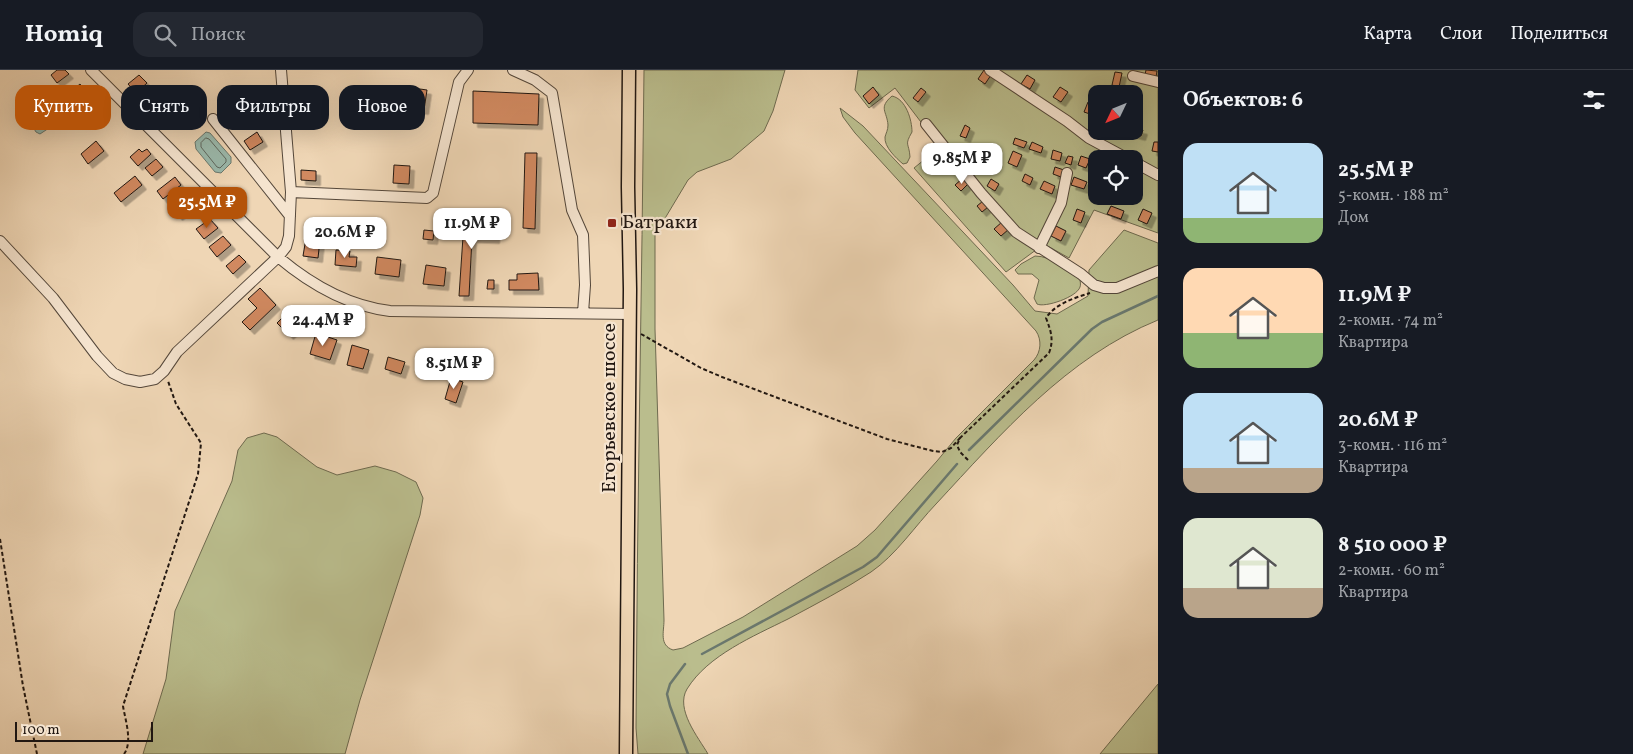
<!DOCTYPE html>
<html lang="ru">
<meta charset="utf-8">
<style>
:root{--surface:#171b24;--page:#242831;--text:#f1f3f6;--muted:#9ea1a6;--line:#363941;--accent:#b45309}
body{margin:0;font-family:Vollkorn,serif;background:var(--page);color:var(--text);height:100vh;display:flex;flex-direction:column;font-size:19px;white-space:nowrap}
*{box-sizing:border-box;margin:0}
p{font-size:16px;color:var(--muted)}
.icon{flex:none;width:28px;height:28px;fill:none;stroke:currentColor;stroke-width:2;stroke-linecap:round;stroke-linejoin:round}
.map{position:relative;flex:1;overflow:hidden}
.sheet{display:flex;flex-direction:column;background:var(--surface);width:475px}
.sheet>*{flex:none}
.banner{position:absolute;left:15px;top:15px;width:475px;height:45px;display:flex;gap:10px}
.needle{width:32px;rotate:227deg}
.tools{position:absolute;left:1088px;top:15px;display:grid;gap:10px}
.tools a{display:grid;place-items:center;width:55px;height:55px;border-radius:10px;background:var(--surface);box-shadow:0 5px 20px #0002;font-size:25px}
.scale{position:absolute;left:15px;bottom:12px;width:138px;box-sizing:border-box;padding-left:5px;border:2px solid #211711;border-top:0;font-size:14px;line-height:18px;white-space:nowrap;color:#211711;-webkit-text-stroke:4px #f5e4cf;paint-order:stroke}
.price{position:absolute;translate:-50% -42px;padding:0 11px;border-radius:10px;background:#fff;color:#222;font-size:16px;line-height:32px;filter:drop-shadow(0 1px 2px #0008)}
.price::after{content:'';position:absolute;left:50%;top:30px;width:15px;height:11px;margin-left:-8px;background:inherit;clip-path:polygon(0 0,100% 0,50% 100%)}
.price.on{background:var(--accent);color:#fff}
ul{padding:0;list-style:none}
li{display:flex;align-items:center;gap:15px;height:125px;padding:0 25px}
li span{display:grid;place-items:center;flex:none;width:140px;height:100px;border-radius:15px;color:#555}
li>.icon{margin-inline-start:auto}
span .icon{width:60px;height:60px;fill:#fffc;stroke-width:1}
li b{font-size:21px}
h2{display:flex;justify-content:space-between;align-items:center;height:60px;padding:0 25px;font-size:21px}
.chip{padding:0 18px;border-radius:15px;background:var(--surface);box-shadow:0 5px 20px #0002;font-size:18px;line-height:45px}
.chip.on{background:var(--accent);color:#fff}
header{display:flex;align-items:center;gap:30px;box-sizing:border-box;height:70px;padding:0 25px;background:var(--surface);border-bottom:1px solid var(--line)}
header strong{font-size:24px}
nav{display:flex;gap:28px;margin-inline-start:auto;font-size:18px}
.search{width:350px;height:45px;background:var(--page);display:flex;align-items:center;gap:12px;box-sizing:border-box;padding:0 18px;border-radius:15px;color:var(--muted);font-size:19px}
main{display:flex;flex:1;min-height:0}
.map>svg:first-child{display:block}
</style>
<header>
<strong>Homiq</strong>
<div class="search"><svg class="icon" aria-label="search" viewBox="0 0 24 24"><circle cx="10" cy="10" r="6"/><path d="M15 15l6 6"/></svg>Поиск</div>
<nav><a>Карта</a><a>Слои</a><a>Поделиться</a></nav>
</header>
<main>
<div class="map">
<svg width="1158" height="684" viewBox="0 0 1158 684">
<defs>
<filter id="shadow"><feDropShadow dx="4.5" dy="4.5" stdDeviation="0" flood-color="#0004"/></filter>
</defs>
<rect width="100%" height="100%" fill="#efd6b5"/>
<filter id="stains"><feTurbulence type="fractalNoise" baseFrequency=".004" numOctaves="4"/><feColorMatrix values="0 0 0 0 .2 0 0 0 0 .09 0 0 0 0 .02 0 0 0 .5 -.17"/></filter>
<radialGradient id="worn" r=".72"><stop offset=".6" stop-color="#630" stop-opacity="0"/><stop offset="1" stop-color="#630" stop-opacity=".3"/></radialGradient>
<path fill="#babd8d" stroke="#6e6a4f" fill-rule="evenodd" d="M644,0H785L773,41L764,61L731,89L697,102L688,110L655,165V259L664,550C664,562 659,575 673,580L683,578L743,547L857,476L875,460L937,391L956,368L1034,290C1041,282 1042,270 1036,261L855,63L843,47L840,38L863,56L1013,215L1035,241L1057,244L1088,226L1089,200L1124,160L1158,173V250C1067,287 1001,364 936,434C915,456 896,485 871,502C845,519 816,534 788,549C754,566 708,585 687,619C675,639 698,667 708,684H638L636,658C637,439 642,219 644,0Z
M858,0H1158V163L1094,140L1069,188L1044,174L1006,202L914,98L940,77L895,18L869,38L855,20ZM1096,24H1134V61H1096ZM1096,89H1134V126H1096Z
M892,26C906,29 912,50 912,62C904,76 909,72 910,87L907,93L903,94C896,88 884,77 885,67C886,63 888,60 888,55C887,41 878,38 892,26Z
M1035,186C1052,186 1067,200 1080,209C1080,211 1081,215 1080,217C1077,227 1045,238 1037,234L1034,228L1039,210L1032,204H1018L1015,200L1021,194Z
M264,363L277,367L317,397L337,405L375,396L396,402L416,412L423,428L420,445L360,630L345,684H143L166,609L175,541L232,411L238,380L247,368Z
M1158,614V684H1100Z"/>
<path fill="#9ab9ac" stroke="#6a786e" d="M44,44L50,46L52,52L49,58L40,64L36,62L33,57L39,47Z
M206,62L210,63L231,87V93L221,103L215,102L196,79L195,72Z"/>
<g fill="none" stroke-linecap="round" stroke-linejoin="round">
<path stroke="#5e685e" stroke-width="1" d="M206,68L209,69L226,89V92L220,98L217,97L201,77V73Z"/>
<path stroke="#6a786e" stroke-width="2.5" d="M969,380L1092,259L1102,252L1158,226
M702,584L863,497L877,487L957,394
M685,594L670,614L667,624L670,636L688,684"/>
</g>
<path fill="#d18961" stroke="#211711" filter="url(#shadow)" d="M57,0H65L69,4L57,13L51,5Z
M984,0L991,5L985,14L978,9Z
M1146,0L1157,1L1156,7L1145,5Z
M1115,2L1122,3L1119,17L1112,15Z
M139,5L147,13L136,23L128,14Z
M1027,5L1035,10L1030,19L1021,14Z
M80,14L89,25L77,34L68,24Z
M873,17L879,25L869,34L863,26Z
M1060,17L1068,22L1061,32L1053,27Z
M413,18L427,20L424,40L410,38Z
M921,18L926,22L918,32L913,28Z
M473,21L539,24L538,55L473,53Z
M191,24L202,37L183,52L172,38Z
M1088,32L1096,35L1093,45L1084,42Z
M100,35L106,42L93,54L87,47Z
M965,55L970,58L966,68L960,66Z
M1134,58L1143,60L1141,66L1126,62L1134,61Z
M257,62L263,72L250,80L244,71Z
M1015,68L1027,72L1024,78L1013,74Z
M96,71L104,81L88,94L81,84Z
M1032,72L1043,77L1041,83L1029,79Z
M1154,72H1158V82L1152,81Z
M139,79L142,82L147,79L151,84L138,96L130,87Z
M1053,80L1062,83L1060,91L1051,89Z
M1013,81L1022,85L1017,97L1008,93Z
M525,83H537L535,159L523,158Z
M1068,86L1073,87L1071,95L1065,93Z
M1081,86L1090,89L1086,98L1078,95Z
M156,89L163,97L152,106L145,98Z
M394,95L410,96L409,114L393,113Z
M1055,97L1064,100L1061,107L1053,104Z
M301,100L316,101V111L301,110Z
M1025,104L1033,108L1030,115L1022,111Z
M135,106L142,115L121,132L114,123Z
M175,107L181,115L163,129L157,121Z
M1074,107L1087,112L1084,119L1071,115Z
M963,108L968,114L961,121L955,115Z
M991,109L999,114L995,121L987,116Z
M1044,111L1055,116L1052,124L1040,119Z
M187,125L194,134L178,146L171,137Z
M983,131L988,137L982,142L977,136Z
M1111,136L1124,141L1121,149L1107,144Z
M1077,139L1085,142L1081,153L1073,150Z
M1143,139L1152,143L1147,154L1138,150Z
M210,149L218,158L204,169L196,159Z
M464,152L496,154L495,169L472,168L469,226H459Z
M1002,152L1009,159L1001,166L994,159Z
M1056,156L1066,161L1061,171L1051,166Z
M424,160L434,161L433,170L423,169Z
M223,166L231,175L217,187L209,177Z
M306,168L320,170L318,188L303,186Z
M336,180L350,181L349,187H357L356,197L335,195Z
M239,185L246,192L233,204L226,196Z
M377,187L401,190L399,207L375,204Z
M426,195L446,198L444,216L423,214Z
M538,203L539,220H509V210H517V204Z
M488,210H494V219H487Z
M260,218L276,235L250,260L242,252L257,238L248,229Z
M289,241L301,254L289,265L277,253Z
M316,263L337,270L330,290L310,284Z
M352,275L369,280L363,299L347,295Z
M388,287L405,292L401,304L385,299Z
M451,308L463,312L456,333L445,329Z"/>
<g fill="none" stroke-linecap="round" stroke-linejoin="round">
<defs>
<path id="minor" d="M91,0L278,187C310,214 348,236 390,241L630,244
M513,0L535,10L552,23L572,140L583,165L585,215L583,243
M990,0L1067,51L1089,68L1128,89
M1133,6L1158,12
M213,49L290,146
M926,54L981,123L1016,162L1081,204L1094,215L1104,218H1117L1158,201
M1134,92L1158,105
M291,122L427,128L433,123L459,12L468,0
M0,171L53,228L97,286L113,303L125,309L140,312L155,309L164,301L177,282L278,187L286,177L289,166L291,122L281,0
M1039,178L1061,133L1067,103"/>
<path id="major" d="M626,684L630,219L628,117L629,0"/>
</defs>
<use href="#minor" stroke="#54473a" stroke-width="12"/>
<use href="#major" stroke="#211711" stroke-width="15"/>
<path stroke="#211711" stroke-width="2" stroke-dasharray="4 2.5" stroke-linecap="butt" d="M641,264L701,298L722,307L887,369L933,381L942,382L951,378L960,368
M968,390L960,382L957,375L960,368L1049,283C1054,270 1051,261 1046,248C1055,234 1074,228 1090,223
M0,469L23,616L37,684
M124,684C133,672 125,649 123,636L198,404L201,373L176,334L168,311"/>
<use href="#minor" stroke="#f5e4cf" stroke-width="10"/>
<use href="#major" stroke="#efd6b5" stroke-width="12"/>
</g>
<rect fill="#8f2418" stroke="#f5e4cf" stroke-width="2" x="607" y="148" width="10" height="10" rx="2.5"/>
<g text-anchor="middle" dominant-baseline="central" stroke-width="4.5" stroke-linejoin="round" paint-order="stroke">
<g font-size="20" fill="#211711" stroke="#f5e4cf" text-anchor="start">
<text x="622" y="153">Батраки</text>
</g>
<g font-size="20" fill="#211711" stroke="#f5e4cf">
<text transform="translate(610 338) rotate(-90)">Егорьевское шоссе</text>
</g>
</g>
<rect width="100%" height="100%" filter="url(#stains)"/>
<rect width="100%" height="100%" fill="url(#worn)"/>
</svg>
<div class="tools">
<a><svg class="needle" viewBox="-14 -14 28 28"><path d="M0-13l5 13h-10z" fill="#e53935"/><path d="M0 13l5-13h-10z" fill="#9ea1a6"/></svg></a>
<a><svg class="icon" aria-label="locate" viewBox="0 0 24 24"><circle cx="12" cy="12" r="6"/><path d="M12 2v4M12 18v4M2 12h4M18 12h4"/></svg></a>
</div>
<div class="scale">100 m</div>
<b class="price" style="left:962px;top:115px">9.85M ₽</b>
<b class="price on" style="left:207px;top:159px">25.5M ₽</b>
<b class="price" style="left:472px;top:180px">11.9M ₽</b>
<b class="price" style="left:345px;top:189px">20.6M ₽</b>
<b class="price" style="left:323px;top:277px">24.4M ₽</b>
<b class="price" style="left:454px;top:320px">8.51M ₽</b>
<div class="banner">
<a class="chip on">Купить</a>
<a class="chip">Снять</a>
<a class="chip">Фильтры</a>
<a class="chip">Новое</a>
</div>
</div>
<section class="sheet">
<h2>Объектов: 6<svg class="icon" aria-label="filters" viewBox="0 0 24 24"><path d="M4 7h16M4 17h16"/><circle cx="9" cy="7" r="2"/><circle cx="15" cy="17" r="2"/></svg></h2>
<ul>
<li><span style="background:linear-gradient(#bfe0f5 75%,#8fb573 0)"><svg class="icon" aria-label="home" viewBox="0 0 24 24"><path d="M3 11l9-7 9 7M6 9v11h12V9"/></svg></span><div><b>25.5M ₽</b><p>5-комн. · 188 m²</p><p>Дом</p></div></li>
<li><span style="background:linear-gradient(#ffd9b3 65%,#8fb573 0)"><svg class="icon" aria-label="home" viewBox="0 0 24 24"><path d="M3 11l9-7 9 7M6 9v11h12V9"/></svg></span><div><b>11.9M ₽</b><p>2-комн. · 74 m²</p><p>Квартира</p></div></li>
<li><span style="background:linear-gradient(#bfe0f5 75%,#b9a48a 0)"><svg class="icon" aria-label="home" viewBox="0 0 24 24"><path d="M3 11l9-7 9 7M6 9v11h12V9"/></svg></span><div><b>20.6M ₽</b><p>3-комн. · 116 m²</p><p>Квартира</p></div></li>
<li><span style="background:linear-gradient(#dfe7d0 70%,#b9a48a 0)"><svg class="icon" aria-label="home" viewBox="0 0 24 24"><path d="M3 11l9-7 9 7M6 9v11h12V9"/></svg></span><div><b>8 510 000 ₽</b><p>2-комн. · 60 m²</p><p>Квартира</p></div></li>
</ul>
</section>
</main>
